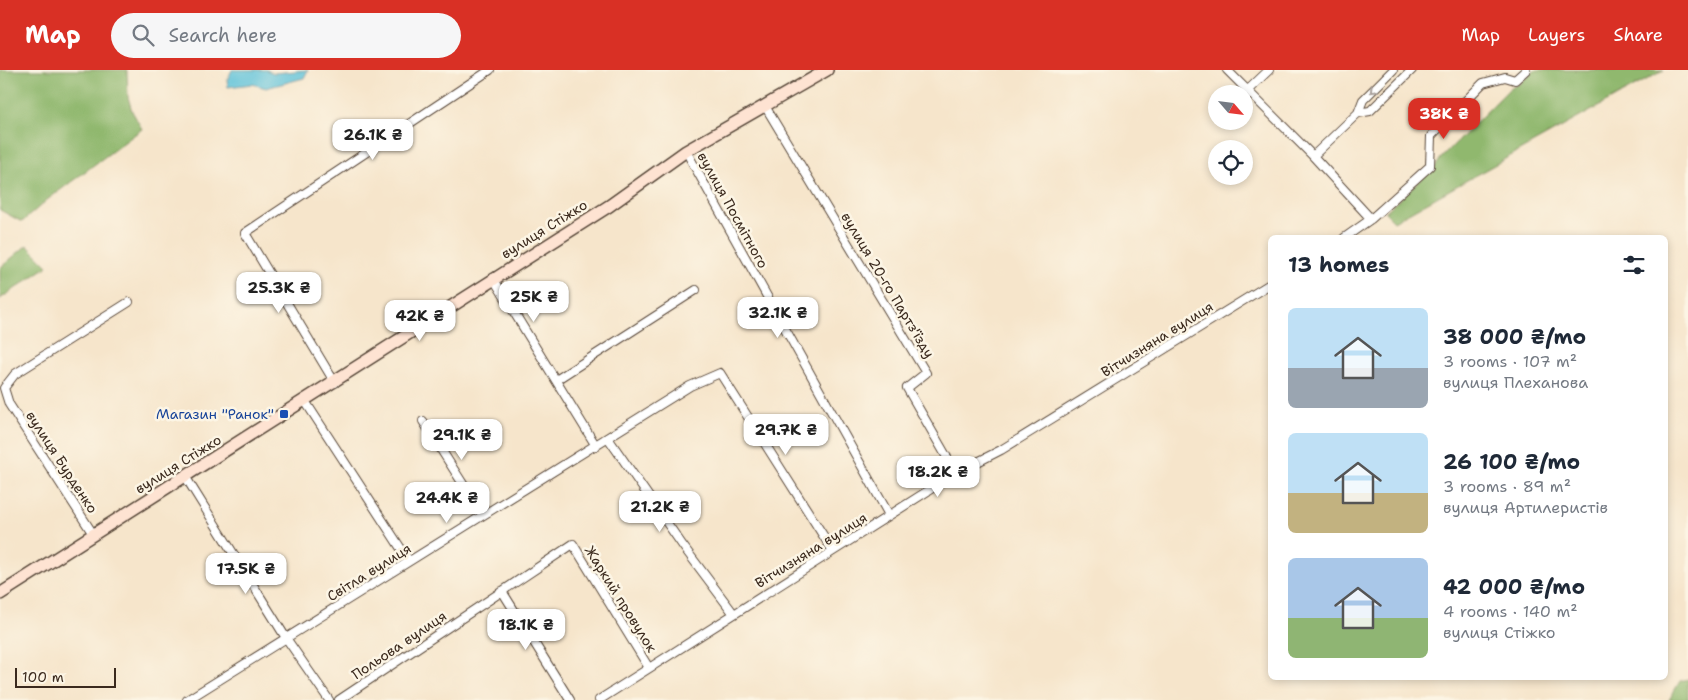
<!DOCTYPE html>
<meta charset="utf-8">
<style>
:root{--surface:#fff;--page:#f6f6f7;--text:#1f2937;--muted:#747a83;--accent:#d93025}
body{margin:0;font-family:"Shantell Sans",sans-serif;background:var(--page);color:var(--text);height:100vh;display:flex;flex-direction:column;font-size:19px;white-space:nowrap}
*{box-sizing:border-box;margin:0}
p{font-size:16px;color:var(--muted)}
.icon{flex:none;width:28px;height:28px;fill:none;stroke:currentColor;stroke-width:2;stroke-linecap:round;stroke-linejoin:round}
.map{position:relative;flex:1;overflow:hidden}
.sheet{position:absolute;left:1268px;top:165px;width:400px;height:445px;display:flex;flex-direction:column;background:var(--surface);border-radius:8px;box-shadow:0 2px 8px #0003}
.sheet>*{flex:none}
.needle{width:32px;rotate:118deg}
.fabs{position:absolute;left:1208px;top:15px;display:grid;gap:10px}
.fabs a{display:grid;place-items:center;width:45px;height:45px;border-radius:50%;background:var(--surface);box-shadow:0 2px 8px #0003;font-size:25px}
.scale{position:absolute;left:15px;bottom:12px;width:101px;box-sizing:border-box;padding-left:5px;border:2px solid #3b2a1e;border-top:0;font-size:14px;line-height:18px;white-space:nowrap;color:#3b2a1e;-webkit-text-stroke:4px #fcf5e5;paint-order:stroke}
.price{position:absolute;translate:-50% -42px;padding:0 11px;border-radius:10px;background:#fff;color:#222;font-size:16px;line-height:32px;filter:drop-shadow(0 1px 2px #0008)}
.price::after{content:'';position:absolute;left:50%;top:30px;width:15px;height:11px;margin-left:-8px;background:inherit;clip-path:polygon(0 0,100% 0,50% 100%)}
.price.on{background:var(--accent);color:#fff}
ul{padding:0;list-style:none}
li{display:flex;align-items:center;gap:15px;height:125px;padding:0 20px}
li span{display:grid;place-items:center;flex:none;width:140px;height:100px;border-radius:8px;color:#555}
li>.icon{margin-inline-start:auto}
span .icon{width:60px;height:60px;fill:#fffc;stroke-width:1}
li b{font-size:21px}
h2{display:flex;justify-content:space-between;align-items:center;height:60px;padding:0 20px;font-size:21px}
header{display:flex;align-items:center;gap:30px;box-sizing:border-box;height:70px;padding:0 25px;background:var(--accent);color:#fff}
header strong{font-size:24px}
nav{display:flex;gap:28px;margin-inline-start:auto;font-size:18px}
.search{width:350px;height:45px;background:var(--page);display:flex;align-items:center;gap:12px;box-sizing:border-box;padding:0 18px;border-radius:28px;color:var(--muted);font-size:19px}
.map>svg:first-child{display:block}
</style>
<header>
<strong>Map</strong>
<div class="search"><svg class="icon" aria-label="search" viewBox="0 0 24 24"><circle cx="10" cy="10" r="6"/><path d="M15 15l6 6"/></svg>Search here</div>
<nav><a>Map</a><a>Layers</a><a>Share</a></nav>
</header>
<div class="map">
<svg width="1688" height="630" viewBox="0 0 1688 630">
<rect width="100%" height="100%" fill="#fcf5e5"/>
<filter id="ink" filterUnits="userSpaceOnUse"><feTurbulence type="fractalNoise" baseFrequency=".02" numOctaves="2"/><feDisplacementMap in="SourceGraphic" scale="10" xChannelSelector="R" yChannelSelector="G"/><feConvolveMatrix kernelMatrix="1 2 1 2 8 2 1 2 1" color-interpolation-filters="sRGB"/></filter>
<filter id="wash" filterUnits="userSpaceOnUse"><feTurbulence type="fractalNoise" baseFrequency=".0096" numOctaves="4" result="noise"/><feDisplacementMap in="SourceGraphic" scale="20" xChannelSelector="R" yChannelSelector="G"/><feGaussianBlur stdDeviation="1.12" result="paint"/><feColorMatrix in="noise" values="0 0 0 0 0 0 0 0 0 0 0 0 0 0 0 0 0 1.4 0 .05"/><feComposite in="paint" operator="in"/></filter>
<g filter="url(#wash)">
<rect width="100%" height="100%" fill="#f6e5cb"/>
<path fill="#90b86e" stroke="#667146" d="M0,0H127L128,27L132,41L142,59L47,130L22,152L0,140Z
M1534,0H1664L1394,151L1385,142L1436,96L1441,88L1509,19L1519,14Z
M27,175L48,196L0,229V198Z
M1688,609V630H1669L1680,611Z"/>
<path fill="#5bc1d9" stroke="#4b767c" d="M232,0H266L274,3L308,0L304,8L266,18L252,14L228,17L227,10Z"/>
</g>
<g filter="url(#ink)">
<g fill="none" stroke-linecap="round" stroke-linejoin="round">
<defs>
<path id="street" d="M1227,0L1313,86L1371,149
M1247,21L1269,0
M765,36L926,303L907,318L956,403
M1358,43L1370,41L1412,0
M686,81L889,445
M1313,86L1358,43L1363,30L1393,0
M1344,168L1371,149L1430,96L1431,66L1483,13L1505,7L1515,10L1526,0
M493,208L596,376
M556,310L696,220
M335,313L245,163L490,0
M305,331L409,491
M423,351L482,444
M608,368L683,476L734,544
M185,406L286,568L329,630
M93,464L9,334L4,318L15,304L129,232
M502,521L570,630
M187,630L690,316L720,303L833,481
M339,630L573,474L649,598
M599,630L956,403L1001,380L1270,214"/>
<path id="secondary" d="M0,524L609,136L686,81L827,0"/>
</defs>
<use href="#street" stroke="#574638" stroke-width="10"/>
<use href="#secondary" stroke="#574638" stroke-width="14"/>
<use href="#street" stroke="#fff" stroke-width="8"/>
<use href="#secondary" stroke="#fee3d2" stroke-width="11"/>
</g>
<defs><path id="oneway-chevron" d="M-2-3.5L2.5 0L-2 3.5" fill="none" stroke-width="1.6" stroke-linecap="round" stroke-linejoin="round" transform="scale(1.25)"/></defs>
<use stroke="#a79f9a" href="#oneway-chevron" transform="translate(1373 20) rotate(135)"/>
</g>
<rect fill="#1a4fb4" stroke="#fcf5e5" stroke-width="2" x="279" y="339" width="10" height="10" rx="2.5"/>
<g text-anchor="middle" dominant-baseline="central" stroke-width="5" stroke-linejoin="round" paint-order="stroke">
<g font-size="14" fill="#3b2a1e" stroke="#fcf5e5">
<text transform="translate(733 140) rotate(61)">вулиця Посмітного</text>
<text transform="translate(544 159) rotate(-32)">вулиця Стіжко</text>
<text transform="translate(888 215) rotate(59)">вулиця 20-го Партз'їзду</text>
<text transform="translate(1157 269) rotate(-32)">Вітчизняна вулиця</text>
<text transform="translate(62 392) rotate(57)">вулиця Бурденко</text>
<text transform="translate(178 394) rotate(-32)">вулиця Стіжко</text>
<text transform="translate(811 480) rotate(-32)">Вітчизняна вулиця</text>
<text transform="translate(369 502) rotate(-32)">Світла вулиця</text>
<text transform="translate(621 529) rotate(58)">Жаркий провулок</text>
<text transform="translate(399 575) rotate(-34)">Польова вулиця</text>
</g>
<g font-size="14" fill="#164399" stroke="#fcf5e5" text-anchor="end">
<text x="274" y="344">Магазин "Ранок"</text>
</g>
</g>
</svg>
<div class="fabs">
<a><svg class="needle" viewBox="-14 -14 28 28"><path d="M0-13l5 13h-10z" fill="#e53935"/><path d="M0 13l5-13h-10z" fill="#747a83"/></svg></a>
<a><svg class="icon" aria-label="locate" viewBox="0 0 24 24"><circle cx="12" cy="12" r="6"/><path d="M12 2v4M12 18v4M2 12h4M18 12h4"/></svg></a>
</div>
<div class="scale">100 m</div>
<b class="price on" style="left:1444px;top:70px">38K ₴</b>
<b class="price" style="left:373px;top:91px">26.1K ₴</b>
<b class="price" style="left:279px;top:244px">25.3K ₴</b>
<b class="price" style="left:534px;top:253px">25K ₴</b>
<b class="price" style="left:778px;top:269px">32.1K ₴</b>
<b class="price" style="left:420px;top:272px">42K ₴</b>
<b class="price" style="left:786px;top:386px">29.7K ₴</b>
<b class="price" style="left:462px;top:391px">29.1K ₴</b>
<b class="price" style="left:938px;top:428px">18.2K ₴</b>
<b class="price" style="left:447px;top:454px">24.4K ₴</b>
<b class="price" style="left:660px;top:463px">21.2K ₴</b>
<b class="price" style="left:246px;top:525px">17.5K ₴</b>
<b class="price" style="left:526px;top:581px">18.1K ₴</b>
<section class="sheet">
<h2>13 homes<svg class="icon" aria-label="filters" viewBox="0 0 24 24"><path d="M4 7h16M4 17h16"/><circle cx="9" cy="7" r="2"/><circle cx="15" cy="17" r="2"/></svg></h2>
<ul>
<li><span style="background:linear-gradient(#bfe0f5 60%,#9aa5b1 0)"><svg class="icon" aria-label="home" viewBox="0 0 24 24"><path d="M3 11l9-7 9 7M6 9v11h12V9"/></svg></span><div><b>38 000 ₴/mo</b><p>3 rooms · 107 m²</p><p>вулиця Плеханова</p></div></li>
<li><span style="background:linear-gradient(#bfe0f5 60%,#c2b280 0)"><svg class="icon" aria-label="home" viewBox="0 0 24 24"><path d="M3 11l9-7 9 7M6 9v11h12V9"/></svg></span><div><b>26 100 ₴/mo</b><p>3 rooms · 89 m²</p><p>вулиця Артилеристів</p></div></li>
<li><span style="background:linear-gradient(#a9c7e8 60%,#8fb573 0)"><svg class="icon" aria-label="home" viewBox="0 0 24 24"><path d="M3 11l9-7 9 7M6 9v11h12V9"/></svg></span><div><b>42 000 ₴/mo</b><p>4 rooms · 140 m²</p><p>вулиця Стіжко</p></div></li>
</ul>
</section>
</div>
